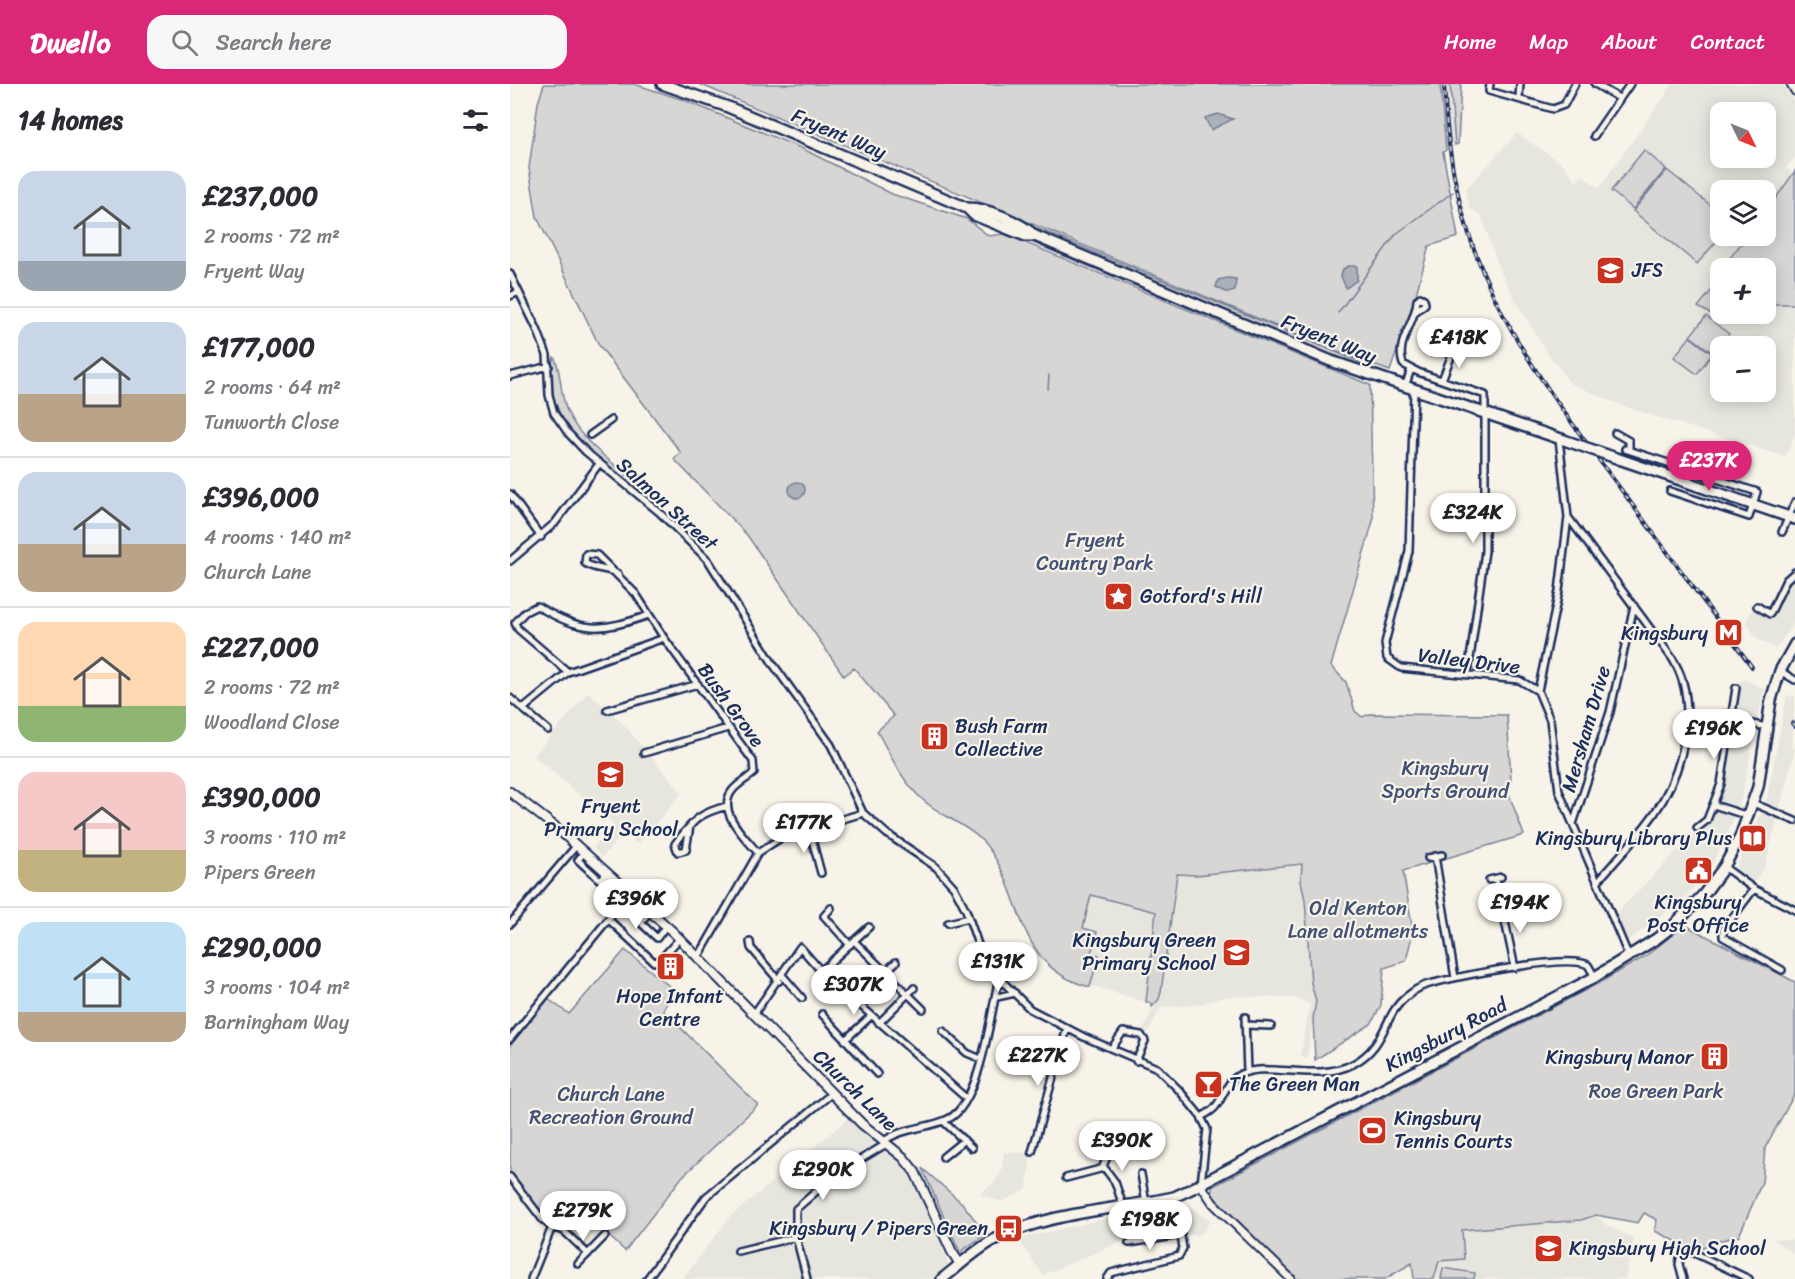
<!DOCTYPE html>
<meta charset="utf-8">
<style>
:root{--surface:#fff;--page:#f7f7f7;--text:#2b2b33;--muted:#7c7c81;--line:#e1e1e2;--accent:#db2777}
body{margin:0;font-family:Sriracha,sans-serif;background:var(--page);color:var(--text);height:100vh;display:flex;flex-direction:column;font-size:22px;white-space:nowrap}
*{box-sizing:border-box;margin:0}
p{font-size:20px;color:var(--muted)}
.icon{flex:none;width:33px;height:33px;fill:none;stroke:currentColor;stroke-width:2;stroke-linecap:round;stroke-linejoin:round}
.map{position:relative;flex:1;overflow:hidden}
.sheet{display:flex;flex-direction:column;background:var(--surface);width:510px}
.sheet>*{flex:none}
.needle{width:39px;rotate:133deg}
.buttons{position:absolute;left:1200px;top:18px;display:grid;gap:12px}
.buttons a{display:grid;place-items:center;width:66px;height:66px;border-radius:12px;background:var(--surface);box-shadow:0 3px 15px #0003;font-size:30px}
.price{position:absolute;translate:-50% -51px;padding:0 14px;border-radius:21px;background:#fff;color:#222;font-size:20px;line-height:39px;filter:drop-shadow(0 2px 3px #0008)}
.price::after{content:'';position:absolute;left:50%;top:36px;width:18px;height:14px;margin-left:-9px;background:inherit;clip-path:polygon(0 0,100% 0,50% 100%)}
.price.selected{background:var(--accent);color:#fff}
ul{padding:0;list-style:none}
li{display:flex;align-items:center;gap:18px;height:150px;padding:0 18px}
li+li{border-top:2px solid var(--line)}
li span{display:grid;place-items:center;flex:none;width:168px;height:120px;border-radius:18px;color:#555}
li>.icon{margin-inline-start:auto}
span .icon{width:72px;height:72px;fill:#fffc;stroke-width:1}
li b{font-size:26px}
h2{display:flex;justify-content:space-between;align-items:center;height:72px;padding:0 18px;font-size:26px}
header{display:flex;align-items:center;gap:36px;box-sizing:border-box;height:84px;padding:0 30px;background:var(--accent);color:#fff}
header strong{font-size:28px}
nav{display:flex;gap:33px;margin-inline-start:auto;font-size:21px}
.search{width:420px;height:54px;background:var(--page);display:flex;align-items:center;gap:15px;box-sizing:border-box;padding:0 21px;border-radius:18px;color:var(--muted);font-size:22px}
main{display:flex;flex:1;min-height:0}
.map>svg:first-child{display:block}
</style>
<header>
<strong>Dwello</strong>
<div class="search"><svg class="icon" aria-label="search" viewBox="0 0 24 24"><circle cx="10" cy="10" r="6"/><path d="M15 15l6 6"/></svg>Search here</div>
<nav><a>Home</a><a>Map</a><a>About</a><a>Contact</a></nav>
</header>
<main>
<section class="sheet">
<h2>14 homes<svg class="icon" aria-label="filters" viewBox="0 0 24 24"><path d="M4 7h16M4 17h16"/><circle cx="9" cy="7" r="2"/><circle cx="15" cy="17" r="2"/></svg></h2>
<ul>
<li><span style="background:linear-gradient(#c9d6e8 75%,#9aa5b1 0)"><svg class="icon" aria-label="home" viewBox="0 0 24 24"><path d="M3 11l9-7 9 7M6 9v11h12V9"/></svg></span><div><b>£237,000</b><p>2 rooms · 72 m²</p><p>Fryent Way</p></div></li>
<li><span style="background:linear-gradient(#c9d6e8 60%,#b9a48a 0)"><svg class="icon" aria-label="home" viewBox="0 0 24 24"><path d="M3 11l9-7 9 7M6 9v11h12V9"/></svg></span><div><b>£177,000</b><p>2 rooms · 64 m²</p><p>Tunworth Close</p></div></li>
<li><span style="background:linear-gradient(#c9d6e8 60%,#b9a48a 0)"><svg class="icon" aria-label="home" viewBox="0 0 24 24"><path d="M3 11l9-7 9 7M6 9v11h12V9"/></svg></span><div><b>£396,000</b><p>4 rooms · 140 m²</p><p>Church Lane</p></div></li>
<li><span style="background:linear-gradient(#ffd9b3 70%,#8fb573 0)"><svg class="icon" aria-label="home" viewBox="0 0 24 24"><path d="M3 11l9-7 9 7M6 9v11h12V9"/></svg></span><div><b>£227,000</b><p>2 rooms · 72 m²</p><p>Woodland Close</p></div></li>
<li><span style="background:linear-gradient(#f6c9c9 65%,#c2b280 0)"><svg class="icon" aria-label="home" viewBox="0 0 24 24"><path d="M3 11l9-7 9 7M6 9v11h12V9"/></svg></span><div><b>£390,000</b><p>3 rooms · 110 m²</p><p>Pipers Green</p></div></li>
<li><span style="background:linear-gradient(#bfe0f5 75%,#b9a48a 0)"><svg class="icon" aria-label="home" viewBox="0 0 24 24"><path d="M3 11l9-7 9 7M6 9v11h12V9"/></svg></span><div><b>£290,000</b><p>3 rooms · 104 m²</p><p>Barningham Way</p></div></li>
</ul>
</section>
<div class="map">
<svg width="1285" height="1195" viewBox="0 0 1285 1195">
<rect width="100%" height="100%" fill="#f7f3e8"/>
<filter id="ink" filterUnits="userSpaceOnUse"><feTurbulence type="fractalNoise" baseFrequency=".0167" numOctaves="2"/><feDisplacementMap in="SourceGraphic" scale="12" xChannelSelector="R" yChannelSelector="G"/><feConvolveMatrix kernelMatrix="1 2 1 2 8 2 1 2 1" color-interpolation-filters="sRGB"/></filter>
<g filter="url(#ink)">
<path fill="#e6e5de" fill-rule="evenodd" d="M924,0H951L948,60L933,68Z
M1163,0H1273L1285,20V74L1276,84L1284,91L1256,128V106H1210V152H1237L1210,184V196L1189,223L1204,233L1256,230V220H1285V350L1276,373L1119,324L1061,300L1035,266L1004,213L990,187L971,131L960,125L955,106L1007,49L1054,81L1066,98L1072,92L1089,104ZM1210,28H1256V74H1210ZM1210,262H1256V308H1210Z
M1285,491V537L1266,565L1246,554L1236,537L1247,518L1261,528L1266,525L1281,502L1278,499Z
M1235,595L1254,605L1231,716L1217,750L1202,780L1176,813L1118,857L1105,831L1193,740L1205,718L1217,676L1224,601Z
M78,608L114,641L172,709L128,760L114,749L92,773L83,764L104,740L24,672Z
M1277,611L1285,613L1281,662L1285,666L1255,782L1243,799L1225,786L1256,719Z
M793,780L791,797L795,816L801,899L806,917L797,974L790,973L800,921L787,914L717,912L686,921L651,923L634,956L629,955L651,908L667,790L686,791Z
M581,811L646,828L636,918L580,901L589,871L581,869L573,844Z
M340,1033L387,1071L402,1095L429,1151L438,1180L421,1195H172L220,1133Z
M494,1068L521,1069L517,1105L492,1118L469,1110L485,1098L492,1086Z
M673,1120L701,1136L691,1150L613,1157L533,1191L508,1155L642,1124Z
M1086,1131L1094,1140L1124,1154L1115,1195H924L929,1177L954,1174L952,1146L1071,1136Z
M1262,1155L1285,1156V1171Z"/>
<path fill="#d7d6d4" stroke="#798299" stroke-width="1.5" d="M34,0H124L174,16L293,65L382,110L457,135L479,152L494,150L860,301L863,437L821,582L836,598L845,627L852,633L860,630L997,631L1001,696L997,705L1014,751L893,787L903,847L896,877L874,884L871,921L861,940L805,976L803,934L806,917L801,899L795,816L791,797L792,780L686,791L667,790L651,908L649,915L642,923L641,919L636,918L646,828L581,811L573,844L587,848L581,869L589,871L580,903C503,883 516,811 476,761C459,741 432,733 413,716C392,698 380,670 367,647L384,632L344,584L334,592L237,451L164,375L171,369L89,261L27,133L19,84L28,19Z
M189,0H930L936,66L933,68L948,153L919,162L905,214L880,287L828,268Z
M940,0H951L948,60L945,61Z
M1134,66L1156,85L1123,125L1101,107Z
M1157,86L1210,129L1211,152L1187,180L1123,127Z
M1285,87V220H1256V184H1212L1237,152H1256V128Z
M512,138L857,281L853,283L828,275L547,157L511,140Z
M509,150L805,274L807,278L509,153Z
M1210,196V230H1228L1208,234L1188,223Z
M1196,232L1219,250L1203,269L1180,252Z
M1180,253L1202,270L1187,290L1164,273Z
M44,273C51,283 50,312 57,327C72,360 105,380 132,403L129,407C89,385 24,324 44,273Z
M1175,841L1285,898V1009L1255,1064L1252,1098L1229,1152L1203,1158L1186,1167L1145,1147L1147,1136L1134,1129L1128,1139L1086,1131L1071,1136L952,1146L954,1175L929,1177L924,1195H904L902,1179L875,1195H786L702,1111V1103L1089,899L1136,872Z
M115,866L164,906L153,926L248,1021L172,1093L115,1167L60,1116L48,1137L36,1136L0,1090V961L38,915L59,930Z
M412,1084L452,1119L476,1150L450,1168Z
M933,1184L965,1189L964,1195H931Z"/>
<path fill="#acb0b9" stroke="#727c95" stroke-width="1.5" d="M708,30L723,35L701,46L695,34Z
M838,182H847V196L836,204L831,192L833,185Z
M718,194L726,195L725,207L718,209L706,203L708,196Z
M279 406a8 8 0 1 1 16 0a8 8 0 1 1-16 0Z"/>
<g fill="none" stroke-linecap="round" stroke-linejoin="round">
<path stroke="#727c95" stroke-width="1.5" d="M828,229L886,150L943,108
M538,305L539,291"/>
<defs>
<path id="minor" d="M980,0L979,7L1043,25L1054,21L1065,0
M1085,0L1109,14
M1009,13L1010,0
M1084,52L1120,0
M0,190L27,245L37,271L39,311L44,329L58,349L76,368L149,428L198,476L263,580L321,661L353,729L377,750L426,783L444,803L456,826L470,866L489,894L520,925L574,953L647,984L669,1006L691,1033L697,1045L691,1100
M0,212L9,208
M905,228L915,220L914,215L910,213L907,216C906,239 885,257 893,280L908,288L975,311V467L958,589
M0,292L39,282
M932,296L944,265
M895,303L901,285
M904,306L899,467L875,559L877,574L891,584L1009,596L1028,607L1040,636L1049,707L1119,873
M1105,349L1119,357V366
M80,351L101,336
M1115,365L1247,408L1239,433L1160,407
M0,410L31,453
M1058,433L1162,574C1191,619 1173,689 1144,730C1127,754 1107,775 1088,797
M1272,448L1285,418
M0,477L45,439L89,380
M108,490C98,484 84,486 75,479L76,470L87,471L126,510L154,554L243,677L244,689C237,695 227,700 222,707C206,728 236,754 248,769
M1247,522L1260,530L1276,496L1285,488
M1270,587L1285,596
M58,588L8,545L5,539L15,528L27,522C73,549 90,548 139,531
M1028,607L1049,507L1058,433L1049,355
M0,614L38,646
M13,625L58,588L154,554
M97,626L188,600
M1222,636L1257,643
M134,669L218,644
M1243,719L1285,737
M1204,721L1238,732
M1063,740L1100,628L1124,522
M180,742L176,766L168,768L165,760C184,736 187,730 217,722
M299,744L311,789
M1187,744L1197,736L1211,700L1226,604
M74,768L68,776L90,796L97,789
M925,772L945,894
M918,774L932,771
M1214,783L1244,805L1285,826
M986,795L1005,884
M979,796L991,793
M1244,805L1213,846V853L1272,886
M321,824L314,832L340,861
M139,827L131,839L147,854L156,842
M98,835L144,878L150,876L170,854
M438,839L459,834
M0,840L67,761
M344,857L413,925
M240,858L241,864L269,897
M189,872L248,769L272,753L353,729
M311,887L359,843
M375,888L386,878
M272,891L292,914
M487,913L505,909
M244,930L290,863L311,887L456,1014
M312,930L367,990
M735,933L737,988
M369,939L404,904
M735,941L761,942
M433,947L457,969L471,975
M0,955L119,810
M335,956L361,932
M602,964L613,948L631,951L635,957L626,977
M691,1033C696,1030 703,1027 706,1022C715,1011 716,997 731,990C758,977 806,999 843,980C877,962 873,931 896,913C902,908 909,903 916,901C941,894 1058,869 1078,881L1085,893
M433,1037L462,1064
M605,1055L593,1082L605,1098L613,1122
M373,1058C392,1043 417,1045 438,1035C471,1020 481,926 489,894
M522,1068L557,944
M433,1073L454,1056
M631,1090L636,1119
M0,1093L33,1136L42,1143L21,1195
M556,1094L594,1084
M42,1143L54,1147L78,1170
M619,1159L671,1151
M228,1167L286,1153
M68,1180L95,1152
M137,1195L196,1113L321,1010
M297,1195L286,1153V1125L325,1091L376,1060
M597,1195L601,1189L669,1172L673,1164L664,1113
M1173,1195L1169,1180L1171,1170L1178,1166L1239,1195"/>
<path id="tertiary" d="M1281,0L1285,7
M691,1101L703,1119L781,1195"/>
<path id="secondary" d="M0,708L48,745L163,848L352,1040L393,1073L405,1088L442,1168L450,1180"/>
<path id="primary" d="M152,0L218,23L457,124L464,131L516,152H525L821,277L1054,356
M457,124C478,124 510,138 525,152
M1109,375L1285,435
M432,1195C449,1182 465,1166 484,1156C538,1128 605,1126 664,1113L681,1105L1085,893L1146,855L1163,842L1194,810L1214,783L1230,753L1248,703L1261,616L1270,587L1285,560"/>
</defs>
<use href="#minor" stroke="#1b2f5e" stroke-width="10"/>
<use href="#tertiary" stroke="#1b2f5e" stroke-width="11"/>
<use href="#secondary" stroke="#1b2f5e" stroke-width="12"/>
<use href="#primary" stroke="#1b2f5e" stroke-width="14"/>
<use href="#minor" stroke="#f7f3e8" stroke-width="5"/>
<use href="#tertiary" stroke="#f7f3e8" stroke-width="7"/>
<use href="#secondary" stroke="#f7f3e8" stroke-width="8"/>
<use href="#primary" stroke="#f7f3e8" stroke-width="9"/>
<defs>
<path id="rail" d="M934,0C941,174 1004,262 1104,396C1150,458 1196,520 1242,583
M1282,639L1285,643"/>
</defs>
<use href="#rail" stroke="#1b2f5e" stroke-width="4"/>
<use href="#rail" stroke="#f7f3e8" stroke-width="1.5" stroke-dasharray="4.5" stroke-linecap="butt"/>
<defs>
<path id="primary-bridge" d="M1054,356L1109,375"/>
</defs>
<use href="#primary-bridge" stroke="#1b2f5e" stroke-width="14" stroke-linecap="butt"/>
<use href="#primary-bridge" stroke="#f7f3e8" stroke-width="9"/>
</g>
</g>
<defs>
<symbol id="school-square" viewBox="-11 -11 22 22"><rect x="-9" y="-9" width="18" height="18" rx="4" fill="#c8321e" stroke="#f7f3e8"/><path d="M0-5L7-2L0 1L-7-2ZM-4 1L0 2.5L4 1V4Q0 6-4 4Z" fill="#fff"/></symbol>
<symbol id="sight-square" viewBox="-11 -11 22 22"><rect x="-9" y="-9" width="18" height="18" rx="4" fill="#c8321e" stroke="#f7f3e8"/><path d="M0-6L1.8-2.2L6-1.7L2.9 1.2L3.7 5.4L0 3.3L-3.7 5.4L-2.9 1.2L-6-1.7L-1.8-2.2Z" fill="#fff"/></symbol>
<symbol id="metro-square" viewBox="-11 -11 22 22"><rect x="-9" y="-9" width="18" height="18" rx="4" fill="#c8321e" stroke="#f7f3e8"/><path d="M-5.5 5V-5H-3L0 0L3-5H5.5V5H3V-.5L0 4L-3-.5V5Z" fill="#fff"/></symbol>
<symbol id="building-square" viewBox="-11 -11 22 22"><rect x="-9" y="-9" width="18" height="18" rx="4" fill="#c8321e" stroke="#f7f3e8"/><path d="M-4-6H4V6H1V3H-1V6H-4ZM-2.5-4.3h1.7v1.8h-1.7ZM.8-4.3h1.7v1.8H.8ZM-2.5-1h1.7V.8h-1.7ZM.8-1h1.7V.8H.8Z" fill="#fff"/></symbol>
<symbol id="library-square" viewBox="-11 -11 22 22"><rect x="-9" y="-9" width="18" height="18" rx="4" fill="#c8321e" stroke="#f7f3e8"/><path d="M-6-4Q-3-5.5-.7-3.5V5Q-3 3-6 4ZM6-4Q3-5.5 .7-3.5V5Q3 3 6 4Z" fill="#fff"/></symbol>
<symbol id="civic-square" viewBox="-11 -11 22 22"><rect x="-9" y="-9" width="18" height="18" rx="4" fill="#c8321e" stroke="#f7f3e8"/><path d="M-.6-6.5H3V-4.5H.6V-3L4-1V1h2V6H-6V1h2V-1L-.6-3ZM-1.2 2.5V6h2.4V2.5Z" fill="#fff"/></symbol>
<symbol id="bar-square" viewBox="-11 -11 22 22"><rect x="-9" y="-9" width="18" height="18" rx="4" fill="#c8321e" stroke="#f7f3e8"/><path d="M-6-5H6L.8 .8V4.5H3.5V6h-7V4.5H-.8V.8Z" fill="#fff"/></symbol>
<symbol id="stadium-square" viewBox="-11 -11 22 22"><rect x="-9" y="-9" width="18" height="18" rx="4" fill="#c8321e" stroke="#f7f3e8"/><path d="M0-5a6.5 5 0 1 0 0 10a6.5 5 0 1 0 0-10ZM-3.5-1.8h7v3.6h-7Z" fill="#fff"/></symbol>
<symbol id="bus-square" viewBox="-11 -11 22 22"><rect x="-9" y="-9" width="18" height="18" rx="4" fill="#c8321e" stroke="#f7f3e8"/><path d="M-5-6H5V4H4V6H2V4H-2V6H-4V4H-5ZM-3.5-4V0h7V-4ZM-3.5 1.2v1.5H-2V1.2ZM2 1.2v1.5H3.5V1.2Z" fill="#fff"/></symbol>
</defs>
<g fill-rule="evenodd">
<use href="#school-square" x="1084" y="170" width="33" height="33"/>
<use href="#sight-square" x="592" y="496" width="33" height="33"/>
<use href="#metro-square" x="1202" y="532" width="33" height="33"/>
<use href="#building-square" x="408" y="636" width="33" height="33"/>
<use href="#school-square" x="84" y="674" width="33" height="33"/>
<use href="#library-square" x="1226" y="738" width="33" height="33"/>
<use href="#civic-square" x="1172" y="770" width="33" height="33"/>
<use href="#school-square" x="710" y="852" width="33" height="33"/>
<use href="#building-square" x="144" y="866" width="33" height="33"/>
<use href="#building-square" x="1188" y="956" width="33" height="33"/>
<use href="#bar-square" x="682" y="984" width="33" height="33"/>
<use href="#stadium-square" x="846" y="1030" width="33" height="33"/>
<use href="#bus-square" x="482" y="1128" width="33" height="33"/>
<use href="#school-square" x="1022" y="1148" width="33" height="33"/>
</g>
<g text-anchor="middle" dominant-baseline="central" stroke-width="4.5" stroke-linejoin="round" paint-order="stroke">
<g font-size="20" fill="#1b2f5e" stroke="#f7f3e8">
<text transform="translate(329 50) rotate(23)">Fryent Way</text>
<text transform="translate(819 255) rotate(22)">Fryent Way</text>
<text transform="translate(157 420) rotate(42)">Salmon Street</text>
<text transform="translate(959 577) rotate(7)">Valley Drive</text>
<text transform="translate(221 621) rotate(54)">Bush Grove</text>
<text transform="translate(1076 645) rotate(-74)">Mersham Drive</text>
<text transform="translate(936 951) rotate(-28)">Kingsbury Road</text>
<text transform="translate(345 1006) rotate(44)">Church Lane</text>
</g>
<g font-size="20" fill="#1b2f5e" stroke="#f7f3e8" text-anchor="start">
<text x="1122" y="186">JFS</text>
<text x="630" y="512">Gotford's Hill</text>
<text x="1198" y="549" text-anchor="end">Kingsbury</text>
<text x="445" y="642">Bush Farm<tspan x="445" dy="23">Collective</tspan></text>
<text x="101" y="722" text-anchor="middle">Fryent<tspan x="101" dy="23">Primary School</tspan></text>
<text x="1222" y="754" text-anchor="end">Kingsbury Library Plus</text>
<text x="1188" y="818" text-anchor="middle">Kingsbury<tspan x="1188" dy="23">Post Office</tspan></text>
<text x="706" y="856" text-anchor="end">Kingsbury Green<tspan x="706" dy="23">Primary School</tspan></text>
<text x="160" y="912" text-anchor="middle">Hope Infant<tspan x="160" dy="23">Centre</tspan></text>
<text x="1183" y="973" text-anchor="end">Kingsbury Manor</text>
<text x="719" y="1000">The Green Man</text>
<text x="884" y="1034">Kingsbury<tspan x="884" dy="23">Tennis Courts</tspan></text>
<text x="478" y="1144" text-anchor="end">Kingsbury / Pipers Green</text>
<text x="1059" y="1164">Kingsbury High School</text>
</g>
<g font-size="20" fill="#415076" stroke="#f7f3e8">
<text x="585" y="456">Fryent<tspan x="585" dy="23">Country Park</tspan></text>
<text x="935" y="684">Kingsbury<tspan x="935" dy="23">Sports Ground</tspan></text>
<text x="848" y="824">Old Kenton<tspan x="848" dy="23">Lane allotments</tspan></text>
<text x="1146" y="1007">Roe Green Park</text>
<text x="101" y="1010">Church Lane<tspan x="101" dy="23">Recreation Ground</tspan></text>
</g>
</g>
</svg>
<div class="buttons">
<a><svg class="needle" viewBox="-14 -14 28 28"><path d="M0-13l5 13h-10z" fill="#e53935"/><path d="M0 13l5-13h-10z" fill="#7c7c81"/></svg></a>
<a><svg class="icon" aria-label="layers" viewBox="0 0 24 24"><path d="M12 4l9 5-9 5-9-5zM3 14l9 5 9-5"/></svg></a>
<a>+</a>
<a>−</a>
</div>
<b class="price" style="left:949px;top:285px">£418K</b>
<b class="price selected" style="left:1199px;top:408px">£237K</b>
<b class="price" style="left:963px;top:460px">£324K</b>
<b class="price" style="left:1204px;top:676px">£196K</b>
<b class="price" style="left:294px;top:770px">£177K</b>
<b class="price" style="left:126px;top:846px">£396K</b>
<b class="price" style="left:1010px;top:850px">£194K</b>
<b class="price" style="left:488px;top:909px">£131K</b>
<b class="price" style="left:344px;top:932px">£307K</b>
<b class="price" style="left:528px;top:1003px">£227K</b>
<b class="price" style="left:612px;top:1088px">£390K</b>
<b class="price" style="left:313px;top:1117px">£290K</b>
<b class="price" style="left:73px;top:1158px">£279K</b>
<b class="price" style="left:640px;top:1167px">£198K</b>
</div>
</main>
